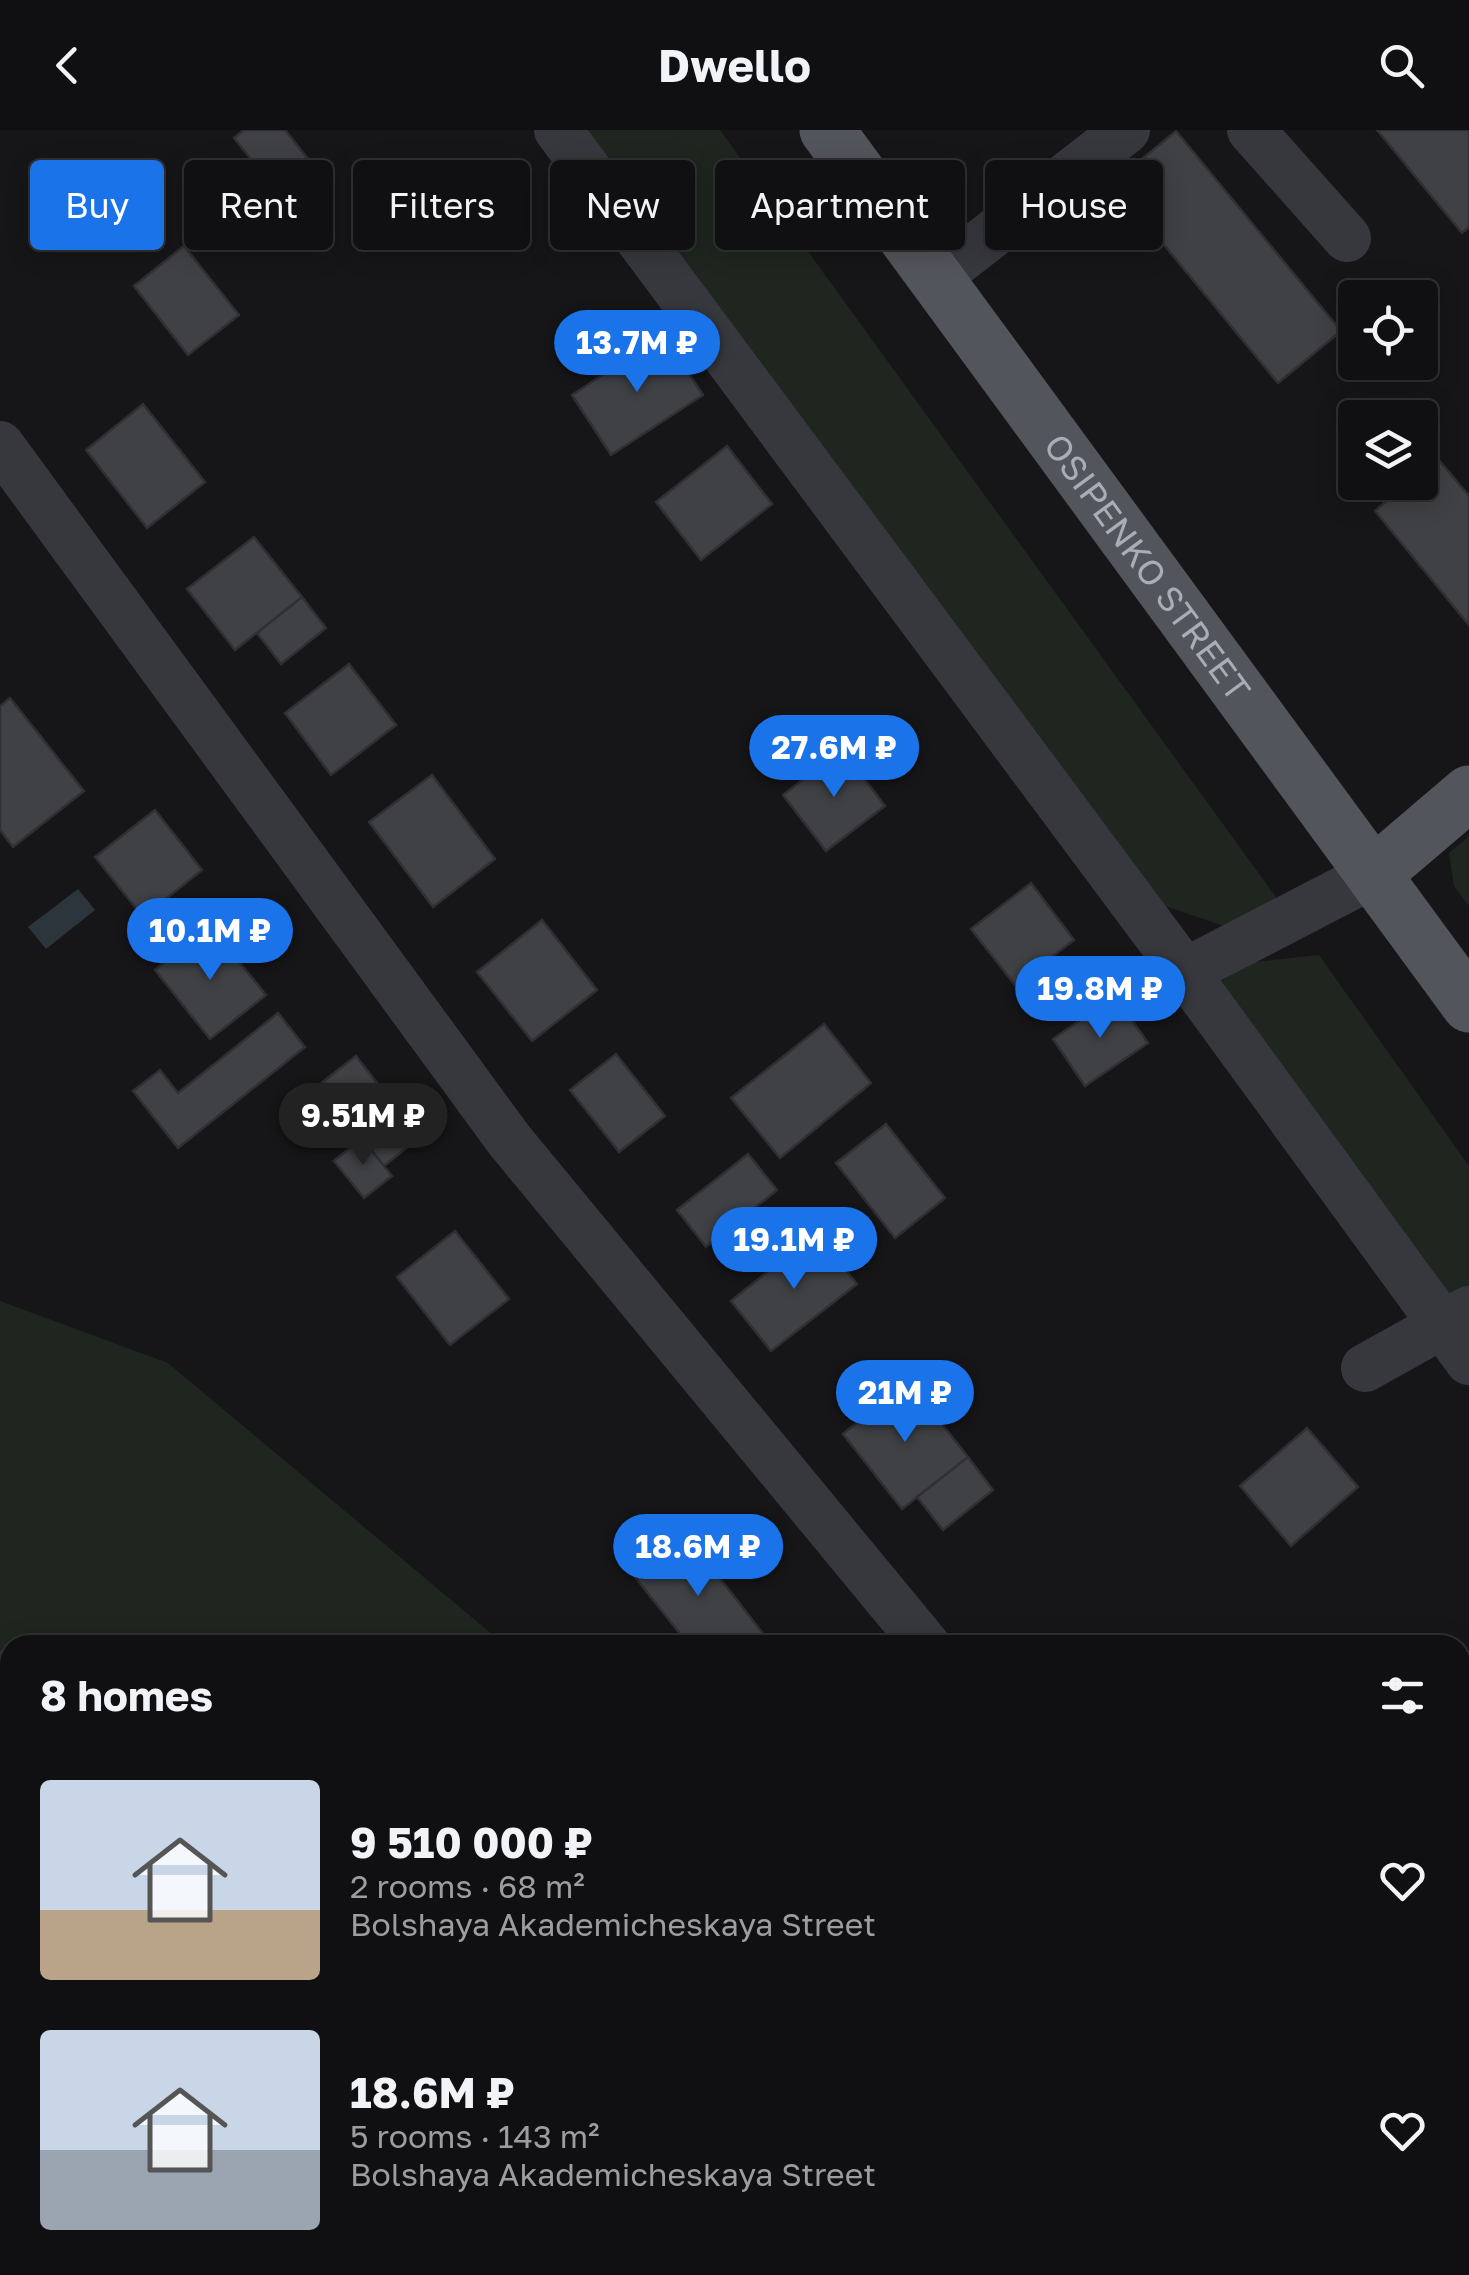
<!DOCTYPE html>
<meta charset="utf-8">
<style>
:root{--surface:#101012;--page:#1e1e20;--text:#f1f3f6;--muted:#9c9d9f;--line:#303032;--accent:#1a73e8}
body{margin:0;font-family:"Golos Text",sans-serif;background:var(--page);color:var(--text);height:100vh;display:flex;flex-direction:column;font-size:38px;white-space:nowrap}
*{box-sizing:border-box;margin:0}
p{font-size:32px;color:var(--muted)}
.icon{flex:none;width:55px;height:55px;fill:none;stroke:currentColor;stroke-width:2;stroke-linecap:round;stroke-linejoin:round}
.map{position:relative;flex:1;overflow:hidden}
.details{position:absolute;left:0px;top:1505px;width:1470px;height:640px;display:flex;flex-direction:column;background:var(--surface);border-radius:30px 30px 0 0;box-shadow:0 5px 25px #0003,0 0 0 2px var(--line)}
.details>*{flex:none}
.hud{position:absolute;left:30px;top:30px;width:1410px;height:90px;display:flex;gap:20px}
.buttons{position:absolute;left:1338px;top:150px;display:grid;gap:20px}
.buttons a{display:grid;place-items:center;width:100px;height:100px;border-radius:10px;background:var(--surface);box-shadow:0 5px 25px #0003,0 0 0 2px var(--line);font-size:50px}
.price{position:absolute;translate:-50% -85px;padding:0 22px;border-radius:35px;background:var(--accent);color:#fff;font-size:32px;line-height:65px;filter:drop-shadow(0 2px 5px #0008)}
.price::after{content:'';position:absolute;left:50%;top:60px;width:30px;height:22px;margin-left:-15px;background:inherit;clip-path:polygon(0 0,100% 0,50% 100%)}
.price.current{background:#222;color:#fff}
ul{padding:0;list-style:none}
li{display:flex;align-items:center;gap:30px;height:250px;padding:0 40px}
li span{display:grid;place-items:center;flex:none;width:280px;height:200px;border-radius:10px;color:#555}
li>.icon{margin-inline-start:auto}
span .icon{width:120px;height:120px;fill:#fffc;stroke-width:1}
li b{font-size:42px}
h2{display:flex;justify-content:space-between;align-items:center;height:120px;padding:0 40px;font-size:42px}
.tag{padding:0 35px;border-radius:10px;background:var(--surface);box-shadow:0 5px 25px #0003,0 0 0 2px var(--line);font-size:35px;line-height:90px}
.tag.current{background:var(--accent);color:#fff}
header{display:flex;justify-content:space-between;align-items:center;height:130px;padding:0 40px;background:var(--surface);font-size:45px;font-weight:700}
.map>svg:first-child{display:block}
</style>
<header><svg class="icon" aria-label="back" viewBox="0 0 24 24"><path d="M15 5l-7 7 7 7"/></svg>Dwello<svg class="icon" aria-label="search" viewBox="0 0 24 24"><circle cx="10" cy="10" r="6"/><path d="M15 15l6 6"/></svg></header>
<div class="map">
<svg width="1469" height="2145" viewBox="0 0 1469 2145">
<rect width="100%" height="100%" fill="#161618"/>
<path fill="#222225" d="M0,1650L10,1658V2135H605L617,2145H0Z"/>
<path fill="#1e261f" d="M587,0H720L1278,770L1224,796L1159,774Z
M1469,706V776L1454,756L1449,723Z
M1319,825L1469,1036V1161L1449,1171L1216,856L1246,833Z
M0,1171L168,1233L505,1515H10V1591L0,1583Z
M0,1985L10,1993V2135H186L199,2145H0Z
M686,2135H1199L1210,2145H699Z"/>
<path fill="#2c353c" d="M78,759L95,780L46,819L28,797Z"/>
<path fill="#404145" stroke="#303034" stroke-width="2.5" d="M244,0H285L324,49L245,112L210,68L254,33L234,8Z
M1377,0H1469V97L1462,103Z
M1176,1L1341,201L1278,253L1113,53Z
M184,116L239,185L188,225L134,156Z
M663,205L703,265L611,325L572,265Z
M143,274L205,352L147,398L86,320Z
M727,316L772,374L701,430L656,372Z
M1438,329L1469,366V495L1375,381L1409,352H1420V343Z
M254,407L302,467L235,520L187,459Z
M302,467L326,498L281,534L257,503Z
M349,534L396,595L331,645L285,583Z
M10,568L84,661L13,717L0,700V576Z
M842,619L885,676L826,721L783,665Z
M432,645L495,729L433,777L369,692Z
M155,680L202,740L143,787L95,727Z
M1031,753L1074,810L1015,855L971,799Z
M542,790L597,860L532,911L477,842Z
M210,796L266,865L210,909L155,840Z
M1115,866L1148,913L1085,956L1053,909Z
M278,883L305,917L178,1018L133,961L160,940L178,963Z
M824,894L871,953L780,1028L731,968Z
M616,924L665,986L619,1022L570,960Z
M356,926L377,953L332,988L311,961Z
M372,957L415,1011L384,1036L341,982Z
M886,994L945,1068L895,1108L836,1033Z
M362,1008L392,1046L364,1068L334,1031Z
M748,1024L777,1060L706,1117L677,1080Z
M455,1101L509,1169L450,1215L397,1147Z
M816,1103L857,1154L771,1221L731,1171Z
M908,1251L968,1327L902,1379L843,1304Z
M1307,1298L1358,1357L1291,1416L1240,1356Z
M968,1327L993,1360L943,1400L917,1367Z
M686,1405L772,1515H689L634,1446Z
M1460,1609L1469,1617V1688L1460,1680Z
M1328,2135H1424L1425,2136L1416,2145H1338Z"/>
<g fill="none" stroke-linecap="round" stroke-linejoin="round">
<path stroke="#3d3f44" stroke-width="6" stroke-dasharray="5 8" stroke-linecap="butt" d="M0,1522L10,1530
M759,2135L771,2145"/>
<path stroke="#37383d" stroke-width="48" d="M558,0L1185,842L1374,744
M1251,0L1347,108
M936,148L1126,0
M0,315L510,1011L926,1515
M1185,842L1469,1231
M1365,1238L1469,1180
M1460,1822L1469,1811
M1460,2004L1469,2012
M1145,2145L1158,2135"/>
<g stroke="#53555c" stroke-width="55">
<path id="s1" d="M827,0L1469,875"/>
<path d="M1374,744L1469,663"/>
</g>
</g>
<g text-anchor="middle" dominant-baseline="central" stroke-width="8" stroke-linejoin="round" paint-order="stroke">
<g font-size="35" fill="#a8adb8" stroke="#111113">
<text stroke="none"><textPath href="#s1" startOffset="542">OSIPENKO STREET</textPath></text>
</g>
</g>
</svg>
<div class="buttons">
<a><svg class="icon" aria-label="locate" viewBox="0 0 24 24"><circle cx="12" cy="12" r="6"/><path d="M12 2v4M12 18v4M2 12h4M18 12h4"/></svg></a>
<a><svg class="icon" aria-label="layers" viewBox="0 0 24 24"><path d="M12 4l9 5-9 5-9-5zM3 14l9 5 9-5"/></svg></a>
</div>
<b class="price" style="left:637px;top:265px">13.7M ₽</b>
<b class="price" style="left:834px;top:670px">27.6M ₽</b>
<b class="price" style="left:210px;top:853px">10.1M ₽</b>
<b class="price" style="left:1100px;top:911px">19.8M ₽</b>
<b class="price current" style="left:363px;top:1038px">9.51M ₽</b>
<b class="price" style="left:794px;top:1162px">19.1M ₽</b>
<b class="price" style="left:905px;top:1315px">21M ₽</b>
<b class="price" style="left:698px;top:1469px">18.6M ₽</b>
<div class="hud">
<a class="tag current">Buy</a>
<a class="tag">Rent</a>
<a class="tag">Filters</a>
<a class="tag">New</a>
<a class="tag">Apartment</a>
<a class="tag">House</a>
</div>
<section class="details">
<h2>8 homes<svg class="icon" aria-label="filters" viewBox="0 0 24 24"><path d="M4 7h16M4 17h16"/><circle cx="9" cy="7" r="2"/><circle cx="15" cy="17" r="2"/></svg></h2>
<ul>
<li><span style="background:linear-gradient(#c9d6e8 65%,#b9a48a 0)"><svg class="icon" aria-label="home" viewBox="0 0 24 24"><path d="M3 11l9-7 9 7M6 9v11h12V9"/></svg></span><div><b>9 510 000 ₽</b><p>2 rooms · 68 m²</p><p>Bolshaya Akademicheskaya Street</p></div><svg class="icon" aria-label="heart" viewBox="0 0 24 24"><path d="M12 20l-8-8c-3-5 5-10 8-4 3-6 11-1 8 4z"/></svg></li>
<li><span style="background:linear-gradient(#c9d6e8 60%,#9aa5b1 0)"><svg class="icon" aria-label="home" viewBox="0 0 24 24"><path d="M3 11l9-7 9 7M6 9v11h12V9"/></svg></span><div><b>18.6M ₽</b><p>5 rooms · 143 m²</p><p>Bolshaya Akademicheskaya Street</p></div><svg class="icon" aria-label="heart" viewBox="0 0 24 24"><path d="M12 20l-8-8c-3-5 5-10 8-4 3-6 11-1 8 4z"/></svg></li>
</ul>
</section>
</div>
